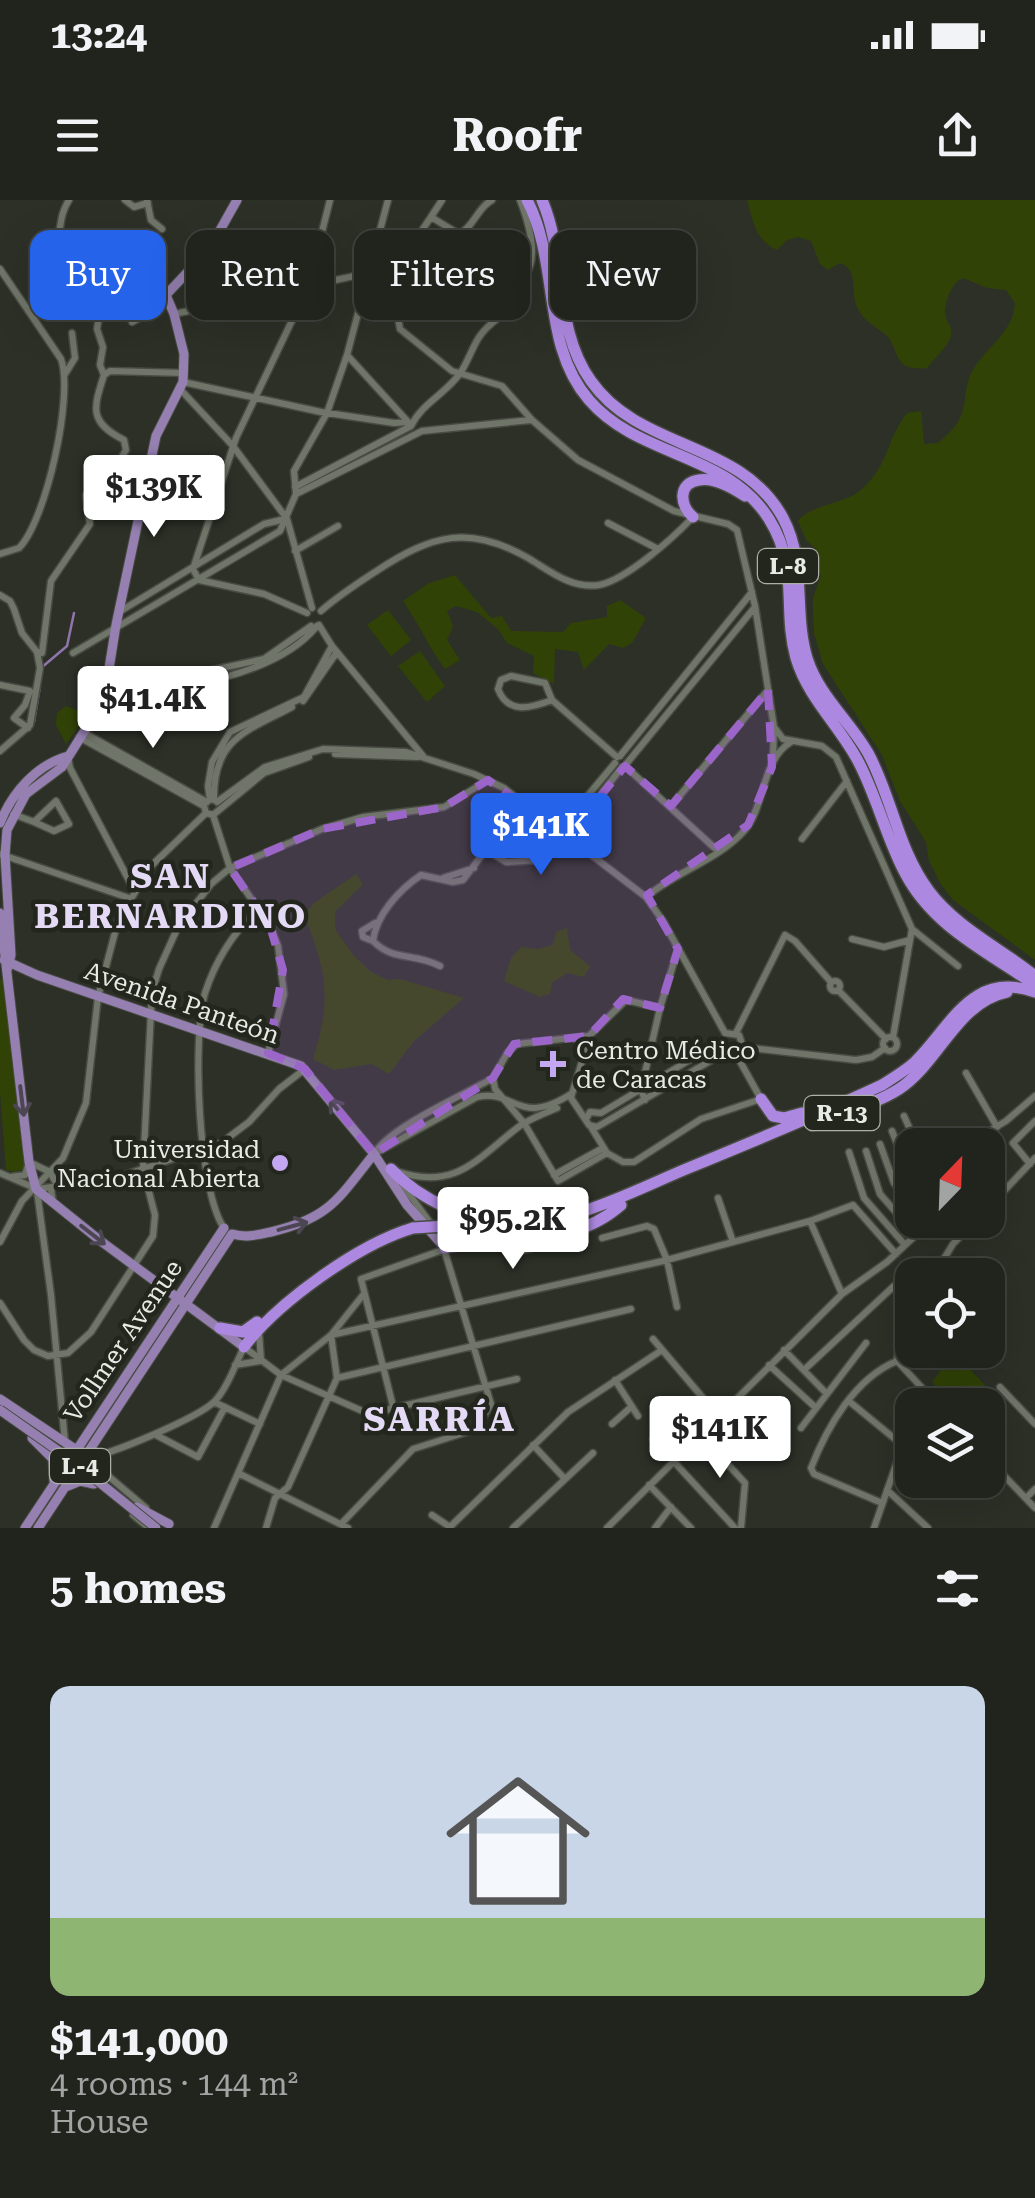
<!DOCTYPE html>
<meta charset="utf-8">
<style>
:root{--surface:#21241d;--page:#292c26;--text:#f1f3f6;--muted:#a2a4a4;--line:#3e413b;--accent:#2563eb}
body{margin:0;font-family:"Roboto Serif",serif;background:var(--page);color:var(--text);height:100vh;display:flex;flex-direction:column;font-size:38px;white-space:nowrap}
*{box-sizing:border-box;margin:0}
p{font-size:32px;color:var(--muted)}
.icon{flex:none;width:55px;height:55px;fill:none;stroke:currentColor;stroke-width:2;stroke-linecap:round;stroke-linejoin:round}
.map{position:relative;height:1328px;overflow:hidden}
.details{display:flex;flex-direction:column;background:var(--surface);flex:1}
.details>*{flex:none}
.top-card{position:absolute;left:30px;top:30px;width:975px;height:90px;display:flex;gap:20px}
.needle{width:65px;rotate:23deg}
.buttons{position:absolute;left:895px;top:928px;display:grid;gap:20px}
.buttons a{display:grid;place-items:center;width:110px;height:110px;border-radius:20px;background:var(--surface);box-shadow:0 10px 40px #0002,0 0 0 2px var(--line);font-size:50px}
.price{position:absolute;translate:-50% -85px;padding:0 22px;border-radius:10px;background:#fff;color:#222;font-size:32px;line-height:65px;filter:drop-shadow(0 2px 5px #0008)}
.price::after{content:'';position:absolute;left:50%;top:60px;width:30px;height:22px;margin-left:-15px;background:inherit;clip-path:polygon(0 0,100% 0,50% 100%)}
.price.current{background:var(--accent);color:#fff}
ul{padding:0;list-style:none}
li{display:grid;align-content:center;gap:20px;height:530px;padding:0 50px}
li span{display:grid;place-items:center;height:310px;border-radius:20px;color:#555}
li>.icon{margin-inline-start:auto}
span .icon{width:180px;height:180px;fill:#fffc;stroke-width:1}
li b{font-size:42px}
h2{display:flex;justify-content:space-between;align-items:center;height:120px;padding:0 50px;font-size:42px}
.pill{padding:0 35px;border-radius:20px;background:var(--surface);box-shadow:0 10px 40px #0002,0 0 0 2px var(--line);font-size:35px;line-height:90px}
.pill.current{background:var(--accent);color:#fff}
.status{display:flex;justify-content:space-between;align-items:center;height:70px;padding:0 50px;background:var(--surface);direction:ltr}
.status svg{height:28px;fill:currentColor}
header{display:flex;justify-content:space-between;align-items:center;height:130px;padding:0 50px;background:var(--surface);font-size:45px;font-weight:700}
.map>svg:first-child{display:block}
</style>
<div class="status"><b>13:24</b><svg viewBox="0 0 49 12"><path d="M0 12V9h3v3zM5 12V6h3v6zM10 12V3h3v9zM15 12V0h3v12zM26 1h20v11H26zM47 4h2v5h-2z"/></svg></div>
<header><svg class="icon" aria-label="menu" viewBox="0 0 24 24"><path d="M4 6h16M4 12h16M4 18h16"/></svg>Roofr<svg class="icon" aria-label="share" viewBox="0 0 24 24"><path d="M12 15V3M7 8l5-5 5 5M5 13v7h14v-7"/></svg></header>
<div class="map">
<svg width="1035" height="1328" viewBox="0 0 1035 1328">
<rect width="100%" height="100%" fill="#2c3027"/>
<path fill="#314207" d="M747,0H1035V760L953,700L940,683L929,661L926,642L900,601L882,555L823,464L814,433L813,411V398L821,375L813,365L816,349L806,340L798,321C811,304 844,305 862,289C890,263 886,240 907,213L921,211L924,244L938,243C948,234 958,226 962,213C967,198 964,183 974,168C987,147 1014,131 1015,103L1006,90L987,88L963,78C952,83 946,98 945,111C944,120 953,126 951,135C949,146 934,158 927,168C920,169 911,169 904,165C895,158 895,145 888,137C879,128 866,123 859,111C848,92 861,71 840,63L828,70L820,64L811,41L798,37L787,40L777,50C755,40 753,21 747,0Z
M441,48L487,55L482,91L436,85Z
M455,375L491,418L502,416L511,431L563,432L571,423L607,417V406L620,400L646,418L632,443L623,448L609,444L584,470L578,452L555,449L554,484L533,473L534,456L507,443L498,429L477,412L456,406L447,411L453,426L447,440L460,460L445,469C428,446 419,424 403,401L429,383Z
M388,410L411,440L391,456L367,425Z
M420,451L445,486L427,502L398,466Z
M66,506L87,514L66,544L56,525L57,513Z
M356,674L363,684L335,712V729L354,756L371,772L388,780L400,779L464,798L414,841L389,874L372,864L334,870L313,859C332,799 327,772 304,715L314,703Z
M567,728L570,750L590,766L584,777L567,773L552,783L550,794L540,797L504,781L511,758L521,747L538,749L553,745L556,732Z
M3,778L26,964L24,969L15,972L6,970L0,892V779Z
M954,1153L985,1185L967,1205L953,1204L932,1182Z"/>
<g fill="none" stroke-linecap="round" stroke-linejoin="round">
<path stroke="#8e75ac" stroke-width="2.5" d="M41,468L67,446L74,413
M34,522L40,486"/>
<defs>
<path id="minor" d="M125,0L134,7L148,3
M147,0L151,20L162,29
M442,0L431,17L459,34C474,27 477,8 492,0
M520,0C564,114 479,87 408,109L398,118L400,129L452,171L502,186L532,220L578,260L674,311L728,324L737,330L755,406L774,527L783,539L822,546L836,557L912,729L958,766
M416,39L431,17
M78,60L125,65L166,95
M0,69L61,159C74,195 46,321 19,348L0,354
M174,114L369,73
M132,122L169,102
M347,155L410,224
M65,174L75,158L72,133
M104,175L110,171L184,173
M183,182L321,212L394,223L408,222
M180,189L233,246L287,319L312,408
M295,287L411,226C422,203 447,193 461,172C475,149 473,137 497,119
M296,294L422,231L531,220
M608,323L656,348
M295,351L338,326
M0,395L10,401L14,409L22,433L37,452L40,468L30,525L0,551
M321,411C339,395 358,383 378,370C432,335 469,324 528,358C550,371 571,389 599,385C626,380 673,338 692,318
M119,412L264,324L285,319
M307,413L264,394L199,380L193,369L236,238L308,87L330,0
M319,425L332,446L423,556
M37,452L42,453L51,381L90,324L86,295L110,277L126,250L124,240C89,222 93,209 104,175L100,165L103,147L97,129L101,105C84,81 60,92 45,75C44,60 50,55 56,42C63,25 58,18 69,0
M73,453L280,331L296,294L294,271L327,213L347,155L388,0
M511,476L545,483L552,500C531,508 508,515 498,489L501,480Z
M0,485L30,491L25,505L14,518L28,528
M106,493L264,459L311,426
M104,500C170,487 272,481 317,426
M552,500L617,557
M303,501L337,452
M83,532L207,602
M79,537L204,606L206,613L213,615L230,668L270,726L278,746L284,794L268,853
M335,554L418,557
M620,556L752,392
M68,557L70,568L134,690
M773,561L774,528
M627,563L755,407
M625,566L719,652
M210,600L208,586L212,562L230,532L304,497L332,446
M214,600C213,539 245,532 292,507
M217,602L265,567L323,549L406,552L474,574L504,588L646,697L663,721L725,833
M671,606L768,490
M13,614L34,622L56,601L69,624L54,631L34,622
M213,615L264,573L309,557
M565,633L574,628L622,567
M802,639L847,581
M0,654L129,698
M443,678L474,668
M646,697C676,672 718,660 744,631C766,606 761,560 791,542
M852,739L884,747L910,740
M373,741L363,737L362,731L375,723
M440,766C413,752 394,762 373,741C376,715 399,690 421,675L453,682L463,680L486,650L506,662L540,660C553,649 563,640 565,623L615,563
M830 786a5 5 0 1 1 10 0a5 5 0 1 1-10 0Z
M838,790L886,839
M736,833L785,735L795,741L831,782
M893,837L912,729
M883 844a7 7 0 1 1 14 0a7 7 0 1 1-14 0Z
M743,847L856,860L872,857L885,848
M722,854L734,857L743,847L739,835L725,833
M966,873L997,927
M493,878L508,852L517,844L589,836L626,800L660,808
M493,878L495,889L524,923L558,981L607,953
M571,897L585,852V846L574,838
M571,898L589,925L597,927L722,854
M645,900L641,890L660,808L678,749
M904,916L917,945
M586,919L590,912L601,913L718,843
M591,927L607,953L623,962H634L701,919L761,899L737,856
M892,931L912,980
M880,944L894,983L912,1006
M973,945L976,939L1006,921L1035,896
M376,951C396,924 462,896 493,878
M866,951L880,994L915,1034
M849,952L864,998L905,1045
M374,954L477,897C515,888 517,928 571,894
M1030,964L1013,943L1035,921
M396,971C457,992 478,957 521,925C532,918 545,913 557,908
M0,973L35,988
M554,975L603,948
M10,977L25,975L29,962L50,972L57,985L51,990L53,1002
M38,989L115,978L221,943L249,922L279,889L305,869
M37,991L51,1095L65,1242
M718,998L733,1042
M988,1008L1035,958
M810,1021L853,1005L896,1054
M224,1028C198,990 192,838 205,793C215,762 234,732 258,709
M602,1038L647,1026L654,1029L667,1060L677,1107
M0,1042L22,1001L63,958L86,903L98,797L118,721L150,667L206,613
M500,1045L513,1053L577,1037
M934,1075L953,1044L976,1020
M0,1103L24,1140L34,1150L48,1156L68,1153L91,1132L153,1036L155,1015L143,969L152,792L159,769L178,727L211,684L230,668L322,629L363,617L444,607L488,580
M912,1116L899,1142L897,1161L938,1205
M259,1133L261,1160
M653,1139L736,1237
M784,1150L826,1193
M235,1165L260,1161
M769,1165L815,1207
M804,1170L894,1086
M337,1178L631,1109
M615,1180L638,1216
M1000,1187L1035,1224
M214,1202L260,1224
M850,1202L906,1248
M394,1210L361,1079L448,1048
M612,1224L631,1207
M801,1228L866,1143
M700,1234L745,1283L741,1328
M156,1235L198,1257L225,1207
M653,1239L735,1328
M533,1245L565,1279
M46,1248L68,1264
M86,1257C108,1257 198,1217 214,1202C227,1189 236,1163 244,1147L281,1175L369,1214L517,1179
M87,1258L146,1308
M988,1259L1035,1308
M238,1273L348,1328
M649,1285L691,1328
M887,1290L928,1328
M1026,1298L1035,1289
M882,1303L814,1274L811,1268C827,1227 855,1178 897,1161
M133,1315L149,1328
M432,1315L450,1327
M341,1324L413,1249L476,1229L491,1204L440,1036L403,986
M450,1327L568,1212L662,1150
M214,1328L281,1175L331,1135L663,1061L810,1021L842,1094
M266,1328L275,1298L288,1287L337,1178L331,1135L363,1095
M513,1328L593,1253
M607,1328L842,1094L887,1062L932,1020
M655,1328L671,1307
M874,1328L897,1262L912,1241"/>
<path id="major" d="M0,623C12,593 36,565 68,556
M0,713L29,962L36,989L102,1042L244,1147
M4,760L37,775L301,866L374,954L407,1005L445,1048
M7,770L11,755L5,655L7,630L26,594L62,567L104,500L116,425L156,236L183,182L184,154L174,114L166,95L210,48L237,0
M0,1199L81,1253
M32,1238L53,1259L54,1281
M68,1286L80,1281L94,1284
M137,1307L169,1324
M25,1328L224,1028
M38,1328L232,1034C246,1038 257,1035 271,1032C330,1018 338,999 374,954"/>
<path id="highway" d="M527,0C560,63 541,145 589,200C639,258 727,252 769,319C800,369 782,408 796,458C808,498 839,525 858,561C877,597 886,637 905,673C933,727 988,752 1035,785
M542,0C567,58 553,128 591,181C640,251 741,240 783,318C807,363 793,412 807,458C819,496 849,520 868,553C892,597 898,650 929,691C956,727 1000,748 1035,776
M693,317C680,306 677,283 699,280C714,277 733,288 745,296
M761,899L773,916L784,918L802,913
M812,925C840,913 874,905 899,889C939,863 957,802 1007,792
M391,969C420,1000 470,1023 513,1023C575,1023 631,992 686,969C752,942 818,915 882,885C893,878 905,871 915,862C952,825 972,770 1035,792
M463,1025L499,1029
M518,1030H539L578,1021
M445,1048C506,1031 567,1052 621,1005
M220,1128L243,1132L257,1122
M244,1147C278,1102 359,1044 413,1028"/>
</defs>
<use href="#minor" stroke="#484b42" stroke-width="9"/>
<use href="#major" stroke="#484b42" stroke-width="11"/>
<use href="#highway" stroke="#484b42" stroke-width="14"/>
<use href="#minor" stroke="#70756a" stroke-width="6"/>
<use href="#major" stroke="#9580b1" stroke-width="9"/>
<use href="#highway" stroke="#ad88e0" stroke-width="11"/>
<defs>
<path id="major-bridge" d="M0,1210L74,1262L156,1328"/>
<path id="highway-bridge" d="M413,1028L463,1025"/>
</defs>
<use href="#major-bridge" stroke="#484b42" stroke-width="11" stroke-linecap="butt"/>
<use href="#highway-bridge" stroke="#484b42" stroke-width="14" stroke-linecap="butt"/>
<use href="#major-bridge" stroke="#9580b1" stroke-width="9"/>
<use href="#highway-bridge" stroke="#ad88e0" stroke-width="11"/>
</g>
<defs><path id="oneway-shaft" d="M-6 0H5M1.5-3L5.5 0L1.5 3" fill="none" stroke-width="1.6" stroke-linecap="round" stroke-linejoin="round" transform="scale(2.5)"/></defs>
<g stroke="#4b4651">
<use href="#oneway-shaft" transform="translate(22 901) rotate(83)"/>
<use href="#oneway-shaft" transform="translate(339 911) rotate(-128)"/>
<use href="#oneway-shaft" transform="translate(293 1026) rotate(-15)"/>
<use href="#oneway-shaft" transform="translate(93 1035) rotate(38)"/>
</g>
<path fill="#9c65ca" fill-opacity="0.2" stroke="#9c65ca" stroke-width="8" stroke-dasharray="20 12" stroke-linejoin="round" d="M768,490L772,567L748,625L647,695L678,749L660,808L623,799L589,836L514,844L493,878L374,954L305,869L268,853L283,770L270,726L230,668L322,629L444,607L488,580L568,636L625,566L671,606Z"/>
<g fill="#c4a7f1" stroke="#23261d" stroke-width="4">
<path d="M548 849h10v10h10v10h-10v10h-10v-10h-10v-10h10z"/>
<circle cx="280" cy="963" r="10"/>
</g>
<g text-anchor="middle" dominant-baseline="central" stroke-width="9" stroke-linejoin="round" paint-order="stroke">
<g fill="#23261d" stroke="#adb0a9" stroke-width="2.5">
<rect x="758" y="349" width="60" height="34" rx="8"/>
<rect x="804.5" y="896" width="75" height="34" rx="8"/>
<rect x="50" y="1249" width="60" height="34" rx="8"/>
</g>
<g font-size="22" font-weight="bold" fill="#e8ebe5">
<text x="788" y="366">L-8</text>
<text x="842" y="913">R-13</text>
<text x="80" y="1266">L-4</text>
</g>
<g font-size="25" fill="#e8ebe5" stroke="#23261d">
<text transform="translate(182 803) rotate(19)">Avenida Panteón</text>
<text transform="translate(123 1141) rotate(-56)">Vollmer Avenue</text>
</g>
<g font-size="25" fill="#e8ebe5" stroke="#23261d" text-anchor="start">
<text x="576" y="850">Centro Médico<tspan x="576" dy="29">de Caracas</tspan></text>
<text x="260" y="949" text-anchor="end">Universidad<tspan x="260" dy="29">Nacional Abierta</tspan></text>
</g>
<g font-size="35" font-weight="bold" letter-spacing="2.5" fill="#e4daf6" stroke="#23261d">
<text x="171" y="676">SAN<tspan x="171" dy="40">BERNARDINO</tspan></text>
<text x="440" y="1219">SARRÍA</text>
</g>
</g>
</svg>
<div class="buttons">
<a><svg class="needle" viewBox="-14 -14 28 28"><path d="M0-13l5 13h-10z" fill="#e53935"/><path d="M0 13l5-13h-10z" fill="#a2a4a4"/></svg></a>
<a><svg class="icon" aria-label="locate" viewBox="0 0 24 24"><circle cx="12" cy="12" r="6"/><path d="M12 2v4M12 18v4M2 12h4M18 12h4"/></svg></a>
<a><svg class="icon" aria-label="layers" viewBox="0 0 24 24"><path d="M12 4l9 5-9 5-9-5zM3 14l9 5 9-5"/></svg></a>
</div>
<b class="price" style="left:154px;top:340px">$139K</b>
<b class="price" style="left:153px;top:551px">$41.4K</b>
<b class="price current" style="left:541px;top:678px">$141K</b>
<b class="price" style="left:513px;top:1072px">$95.2K</b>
<b class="price" style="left:720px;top:1281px">$141K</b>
<div class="top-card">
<a class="pill current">Buy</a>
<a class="pill">Rent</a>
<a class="pill">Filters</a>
<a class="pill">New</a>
</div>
</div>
<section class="details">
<h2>5 homes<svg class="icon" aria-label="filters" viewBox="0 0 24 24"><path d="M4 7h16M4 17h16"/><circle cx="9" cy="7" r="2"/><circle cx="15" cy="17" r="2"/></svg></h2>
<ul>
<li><span style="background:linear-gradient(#c9d6e8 75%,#8fb573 0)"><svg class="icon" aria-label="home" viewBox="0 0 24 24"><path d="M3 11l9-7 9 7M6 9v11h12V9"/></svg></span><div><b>$141,000</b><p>4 rooms · 144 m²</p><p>House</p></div></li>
</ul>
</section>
